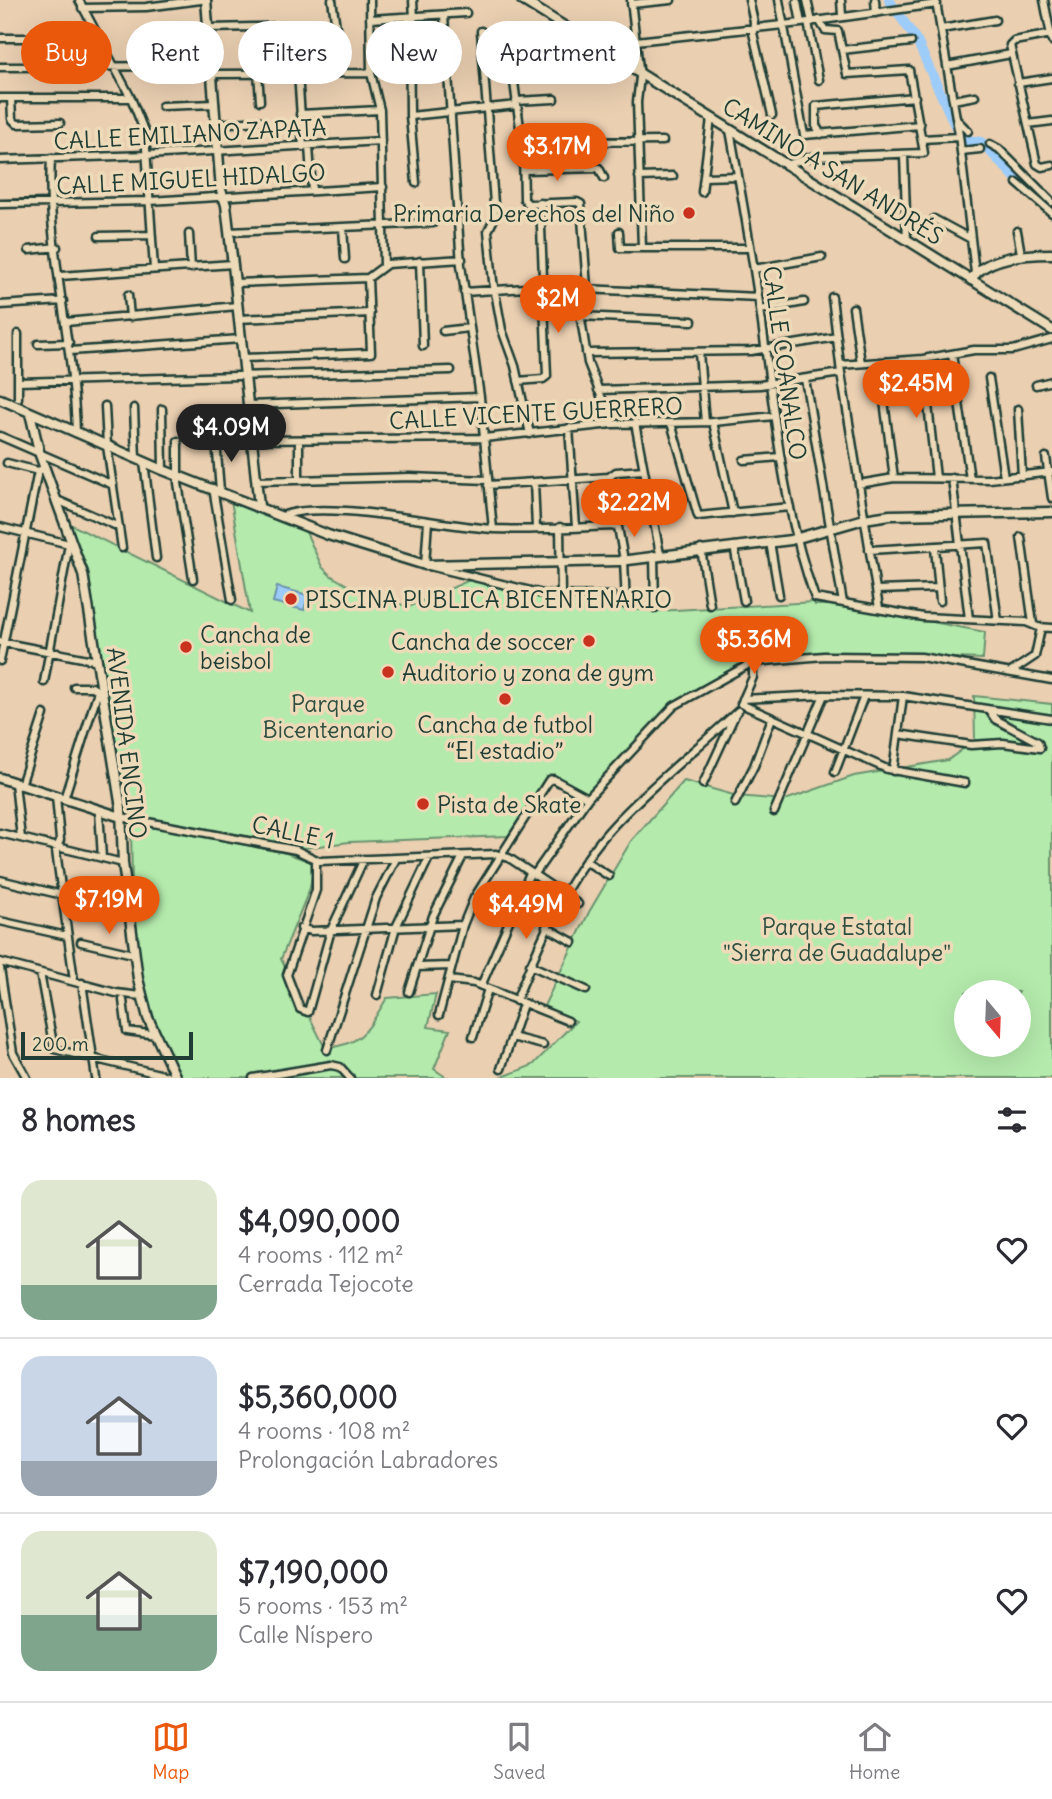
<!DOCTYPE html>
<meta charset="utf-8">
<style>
:root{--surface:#fff;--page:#f7f7f7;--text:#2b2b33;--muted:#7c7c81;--line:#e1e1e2;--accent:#ea580c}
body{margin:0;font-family:Delius,sans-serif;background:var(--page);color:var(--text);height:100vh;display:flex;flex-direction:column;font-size:26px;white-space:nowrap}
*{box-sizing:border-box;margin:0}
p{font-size:23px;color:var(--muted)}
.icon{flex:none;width:38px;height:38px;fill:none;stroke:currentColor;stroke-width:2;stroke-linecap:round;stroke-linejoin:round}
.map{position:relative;height:1078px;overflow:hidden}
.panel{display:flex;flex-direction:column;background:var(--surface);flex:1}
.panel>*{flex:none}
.guide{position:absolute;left:21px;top:21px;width:700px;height:63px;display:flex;gap:14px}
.needle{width:46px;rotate:161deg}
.fabs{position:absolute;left:954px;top:980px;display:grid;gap:14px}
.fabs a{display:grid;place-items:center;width:77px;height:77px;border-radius:50%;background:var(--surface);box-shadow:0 7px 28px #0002;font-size:35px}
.scale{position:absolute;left:21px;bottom:18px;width:172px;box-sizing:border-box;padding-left:7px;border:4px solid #1f3d34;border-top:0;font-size:19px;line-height:24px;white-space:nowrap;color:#1f3d34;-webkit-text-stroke:5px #eddab8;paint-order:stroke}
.price{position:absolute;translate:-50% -60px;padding:0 16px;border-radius:24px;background:var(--accent);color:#fff;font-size:23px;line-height:46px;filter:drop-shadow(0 2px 4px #0008)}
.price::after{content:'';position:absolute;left:50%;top:42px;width:21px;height:16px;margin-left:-10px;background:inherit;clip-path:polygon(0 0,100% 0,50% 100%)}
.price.active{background:#222;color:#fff}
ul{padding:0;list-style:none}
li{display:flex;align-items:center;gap:21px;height:175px;padding:0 21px}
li+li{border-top:2px solid var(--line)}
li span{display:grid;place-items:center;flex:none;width:196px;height:140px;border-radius:21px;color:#555}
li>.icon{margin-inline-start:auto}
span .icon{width:84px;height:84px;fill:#fffc;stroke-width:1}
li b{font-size:30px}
h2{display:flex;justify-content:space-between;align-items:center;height:84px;padding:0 21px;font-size:30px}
.pill{padding:0 24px;border-radius:32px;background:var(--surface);box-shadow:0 7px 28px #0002;font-size:24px;line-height:63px}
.pill.active{background:var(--accent);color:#fff}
.tab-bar{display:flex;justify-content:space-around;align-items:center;height:98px;border-top:2px solid var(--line);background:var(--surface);font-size:19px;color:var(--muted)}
.tab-bar a{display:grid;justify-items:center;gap:4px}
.tab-bar .active{color:var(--accent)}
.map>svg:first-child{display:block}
</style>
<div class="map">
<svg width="1052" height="1078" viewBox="0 0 1052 1078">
<rect width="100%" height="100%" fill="#eacfb1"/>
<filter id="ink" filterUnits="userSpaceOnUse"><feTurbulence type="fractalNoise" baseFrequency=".0143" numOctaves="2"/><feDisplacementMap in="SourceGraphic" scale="14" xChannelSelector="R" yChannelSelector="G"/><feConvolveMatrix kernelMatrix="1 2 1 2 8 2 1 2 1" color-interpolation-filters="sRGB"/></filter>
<g filter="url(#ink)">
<path fill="#b4eaac" stroke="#6a9470" stroke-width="2" fill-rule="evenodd" d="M231,500L305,530L322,567L330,575L356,590L409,607L474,578L554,597L610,601L626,609L657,611L814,602L815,605H843L985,632L983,659L813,653L767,655L746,661L673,702L588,794L550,774L508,836L349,842L297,849L125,814L88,570L68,523L250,613Z
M974,696L1052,704V1078H500L533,1065L576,1021L544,1006L589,912L631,841L684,781L737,796L785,800L854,776L948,760L975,740ZM966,992H1018V1045H966Z
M131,822L286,853L314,863L310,888L281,959L325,1048C364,1045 368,1028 387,998L436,994L428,1027L450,1030L434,1069L447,1078H182L156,1024L133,950Z"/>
<path fill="#9dccf9" stroke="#6b93aa" stroke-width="2" d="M277,587L308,595L304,610L273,602Z"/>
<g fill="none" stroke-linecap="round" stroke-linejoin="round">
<path stroke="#9dccf9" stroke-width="10" d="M889,0L917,41L961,139L981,142L1035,198L1052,207"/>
<defs>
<path id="street" d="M79,0L131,98L145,133L154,269
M332,0L343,73
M370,0L371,73L380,110L384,265
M413,0L414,18
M631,0L640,77L637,102L642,247
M749,0L754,22L753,33L772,115
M779,0L804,135L920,125
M807,0L812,22
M841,0L842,16
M875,0L876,13
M1044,0L1052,41
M797,2L801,23
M936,2L959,135L975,273
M631,4L671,0
M82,8L146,7L201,0
M444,15L461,265L480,397L493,529
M409,18L410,116L416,183
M370,19L466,13
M808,22L819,80
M210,28L335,25
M941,29L995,20
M481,31L495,217L488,231L493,281L502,330L515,366L530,434
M1052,34L1014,41L1010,45L1037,164L1042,167L1052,165
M0,38H98
M157,39L210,34
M636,41L801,23L937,4
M256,43L260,101
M296,43L303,147
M842,50L911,42
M947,66L1011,54
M0,67L213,66
M213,74L371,73
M1018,83L1052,78
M0,98H131
M11,98L12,119L17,124L60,123
M953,100L975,96
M516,101L554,99
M162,106L215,104
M300,114L380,110
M410,116L517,105
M957,120L968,131
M216,124L261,121
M1028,124L1052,121
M730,130C742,197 754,263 763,331C775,420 784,512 815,598L923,617L1026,622L1038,627L1052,628
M521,132L557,130
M821,134L816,126V106L915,97
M922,139L959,137
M563,142L663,141
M990,144L999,149L1052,202
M309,146L312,191
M961,151L980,149
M904,156L907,241
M51,158C46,248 74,342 76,433
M0,160L147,155L381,141
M786,165L811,157L924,153L909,70L847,74L838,31L825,30L819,20
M524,170L599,168L604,178
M639,177L673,176
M704,177L738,176
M1017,183L1052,213
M702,192L711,118
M0,204L149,201L383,187
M934,219L971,239
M343,227L345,259
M1017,231L1021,254
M229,232L433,223
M619,232L620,248H750
M189,234L191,268
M99,236L151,235
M29,250L57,247
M420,261L423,346
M754,269L822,257
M60,276L233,264
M235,283L368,278L387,264L462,259
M576,288L588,363L612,424
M587,288L581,204L577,202L528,204L524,199L523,150L512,67L516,64L604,65L621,62
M464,292L541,287L758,297
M128,295L130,317
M832,297L841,373L879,608
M0,305L63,301
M853,308L861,363
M760,310L804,302
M579,316L692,321
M239,319L370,313
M66,322L237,306
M443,331L469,328
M38,344L69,343
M70,351L241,339
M586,353L751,351L837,337
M699,353L705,422
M952,354L970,479
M243,358L371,353L368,278
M923,359L936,478
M879,362L894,478
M840,365L923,359L974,350H1013L1052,339
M989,378L1004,477
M805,379L843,603
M518,381L543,379L547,376L540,203
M18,382L451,370
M1036,385L1052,381
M598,390L760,385L841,373
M18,398V334
M248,405L480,397
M105,406L107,446L122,548
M134,408L136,458
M162,409L163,470
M1018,409L1022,476
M713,422L733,513
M635,423L660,554
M671,423L698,516L790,507
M569,428L576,527
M0,436L113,485
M216,440L220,491
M252,440L484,438L612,424L713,422L774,416
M178,441V483L193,579
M1046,457L1052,498
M744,460L780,457
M144,462L156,558
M7,463L38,471
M609,477L624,560L626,605
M299,478V440
M952,478L969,619
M257,481L410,477L488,480
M534,482L536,528
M859,484L894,478L989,479L1052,472
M488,485L609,477L616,472L644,470
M213,488L232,600
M57,500L119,527
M282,516C323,498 445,527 494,529C535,531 577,527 617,526
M428,521L425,565L543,594L612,596
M0,527L69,544
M560,527L561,595
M1021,537L1033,624
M770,542L779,595
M734,546L744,601
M935,548L940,601
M701,549L710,605
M869,550L987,543L998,621
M654,555L655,608
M876,590L939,588
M0,642L98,661
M0,661L38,471L45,468
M1011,672L1035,656L1041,628
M44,682L69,544L73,545
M74,687H92L98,691
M743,699L824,695L903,696L1052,719
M742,702L753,677V662
M741,704L887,769L965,783
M989,710L995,719L1038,742L1040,748
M898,734L971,745L1003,743L1040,748
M893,771L903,696
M835,772L864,696
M15,783L21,838
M703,784L735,715
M21,785L44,714
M56,796L60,840L56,851L74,980
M64,799L98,691L103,692
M735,803L754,766L772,718
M99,810L102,858
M774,812L824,695
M121,817L296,850L319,861L496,854L509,858L578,904
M0,833L123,863
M316,860V890L287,975L300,1009L308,1012L331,930L364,859
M587,862L609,876
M534,875L588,798L674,706L753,662L824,656L921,657L1052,680
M0,880L129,911
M0,921L67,936
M546,927L573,942
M301,928L311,931L463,925
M81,942L133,954
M0,962L116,993L141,996
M530,965L586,990
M417,967L452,966
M0,968L13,1053L27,1078
M40,973L54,1049L176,1078
M449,980L474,983L568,1021
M82,983L96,1078
M481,986L530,873
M409,992L433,916L463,856
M377,995L396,927L429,858
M123,1000L127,1031L156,1035
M516,1001C541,938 568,874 615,824C653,783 697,749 738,711
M439,1015L463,925L474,898L549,780L553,779L588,798
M473,1037L488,989
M512,1037L543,1045
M327,1050L376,898L396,859
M501,1069L523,1004
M253,1078L331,1065L340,1067L350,1078"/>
<path id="secondary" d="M206,0L221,190L226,205L235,283L259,506
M522,0L1052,330
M971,280C985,256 1027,254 1052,254
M0,399L163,470L328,535L425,565L620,561L791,540L864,519L890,515L1052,512
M30,413L40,455L83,574L121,808L123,863L138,979L148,1018L176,1078
M0,778L121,817"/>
</defs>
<use href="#street" stroke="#1f3d34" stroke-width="11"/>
<use href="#secondary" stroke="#1f3d34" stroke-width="13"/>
<use href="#street" stroke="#eddab8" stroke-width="6"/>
<use href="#secondary" stroke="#eddab8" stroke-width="8"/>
</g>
</g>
<g fill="#c8321e" stroke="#eddab8" stroke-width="2.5">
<circle cx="689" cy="213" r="7"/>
<circle cx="291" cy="599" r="7"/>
<circle cx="589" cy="641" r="7"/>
<circle cx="186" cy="647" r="7"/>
<circle cx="388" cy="672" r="7"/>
<circle cx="505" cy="699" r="7"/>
<circle cx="423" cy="804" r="7"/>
</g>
<g text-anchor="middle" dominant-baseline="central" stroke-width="7" stroke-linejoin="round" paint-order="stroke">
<g font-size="23" fill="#1f3d34" stroke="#eddab8">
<text transform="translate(190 134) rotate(-3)">CALLE EMILIANO ZAPATA</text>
<text transform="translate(833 171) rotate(32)">CAMINO A SAN ANDRÉS</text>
<text transform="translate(191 179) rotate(-3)">CALLE MIGUEL HIDALGO</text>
<text transform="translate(785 363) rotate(82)">CALLE COANALCO</text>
<text transform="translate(536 413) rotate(-3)">CALLE VICENTE GUERRERO</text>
<text transform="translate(127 743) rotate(83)">AVENIDA ENCINO</text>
<text transform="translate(293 832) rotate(12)">CALLE 1</text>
</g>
<g font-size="23" fill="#1f3d34" stroke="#eddab8" text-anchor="start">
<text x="675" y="213" text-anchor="end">Primaria Derechos del Niño</text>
<text x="305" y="599">PISCINA PUBLICA BICENTENARIO</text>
<text x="200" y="634">Cancha de<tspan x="200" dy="26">beisbol</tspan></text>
<text x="575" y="641" text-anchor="end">Cancha de soccer</text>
<text x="402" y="672">Auditorio y zona de gym</text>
<text x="505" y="724" text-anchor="middle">Cancha de futbol<tspan x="505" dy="26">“El estadio”</tspan></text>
<text x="437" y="804">Pista de Skate</text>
</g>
<g font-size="23" fill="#2e4e40" stroke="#eddab8">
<text x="328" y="703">Parque<tspan x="328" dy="26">Bicentenario</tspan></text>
<text x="837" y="926">Parque Estatal<tspan x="837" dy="26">"Sierra de Guadalupe"</tspan></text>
</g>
</g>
</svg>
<div class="fabs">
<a><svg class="needle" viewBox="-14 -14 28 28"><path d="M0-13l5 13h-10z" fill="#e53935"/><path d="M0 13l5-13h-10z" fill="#7c7c81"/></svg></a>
</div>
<div class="scale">200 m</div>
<b class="price" style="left:557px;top:183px">$3.17M</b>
<b class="price" style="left:558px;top:335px">$2M</b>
<b class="price" style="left:916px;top:420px">$2.45M</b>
<b class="price active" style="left:231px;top:464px">$4.09M</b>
<b class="price" style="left:634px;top:539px">$2.22M</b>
<b class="price" style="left:754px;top:676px">$5.36M</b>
<b class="price" style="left:109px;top:936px">$7.19M</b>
<b class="price" style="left:526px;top:941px">$4.49M</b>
<div class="guide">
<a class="pill active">Buy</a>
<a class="pill">Rent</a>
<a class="pill">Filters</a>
<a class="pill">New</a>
<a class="pill">Apartment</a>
</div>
</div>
<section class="panel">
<h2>8 homes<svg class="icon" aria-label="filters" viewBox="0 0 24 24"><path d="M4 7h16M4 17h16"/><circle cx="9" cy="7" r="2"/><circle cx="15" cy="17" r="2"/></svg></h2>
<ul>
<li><span style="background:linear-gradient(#dfe7d0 75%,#7fa58c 0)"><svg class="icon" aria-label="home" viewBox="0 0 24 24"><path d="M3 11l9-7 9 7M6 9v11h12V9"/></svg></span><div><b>$4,090,000</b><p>4 rooms · 112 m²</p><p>Cerrada Tejocote</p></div><svg class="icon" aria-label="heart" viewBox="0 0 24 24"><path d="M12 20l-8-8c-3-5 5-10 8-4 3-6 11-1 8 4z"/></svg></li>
<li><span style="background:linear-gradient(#c9d6e8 75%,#9aa5b1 0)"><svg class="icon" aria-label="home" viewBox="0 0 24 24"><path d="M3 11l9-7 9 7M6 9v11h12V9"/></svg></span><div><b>$5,360,000</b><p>4 rooms · 108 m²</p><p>Prolongación Labradores</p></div><svg class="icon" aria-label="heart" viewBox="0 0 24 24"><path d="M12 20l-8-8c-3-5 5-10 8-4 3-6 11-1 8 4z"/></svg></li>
<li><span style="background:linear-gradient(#dfe7d0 60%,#7fa58c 0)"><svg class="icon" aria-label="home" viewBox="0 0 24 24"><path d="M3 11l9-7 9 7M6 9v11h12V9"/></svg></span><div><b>$7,190,000</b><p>5 rooms · 153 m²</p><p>Calle Níspero</p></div><svg class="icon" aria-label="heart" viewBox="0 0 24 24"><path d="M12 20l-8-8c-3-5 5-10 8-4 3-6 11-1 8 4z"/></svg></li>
</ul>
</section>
<nav class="tab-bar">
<a class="active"><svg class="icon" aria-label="map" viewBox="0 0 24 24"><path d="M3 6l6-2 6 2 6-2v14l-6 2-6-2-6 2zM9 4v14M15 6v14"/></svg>Map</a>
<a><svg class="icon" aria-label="saved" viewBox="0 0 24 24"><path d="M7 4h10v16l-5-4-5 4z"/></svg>Saved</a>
<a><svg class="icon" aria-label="home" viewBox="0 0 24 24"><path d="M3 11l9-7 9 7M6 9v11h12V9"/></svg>Home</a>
</nav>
